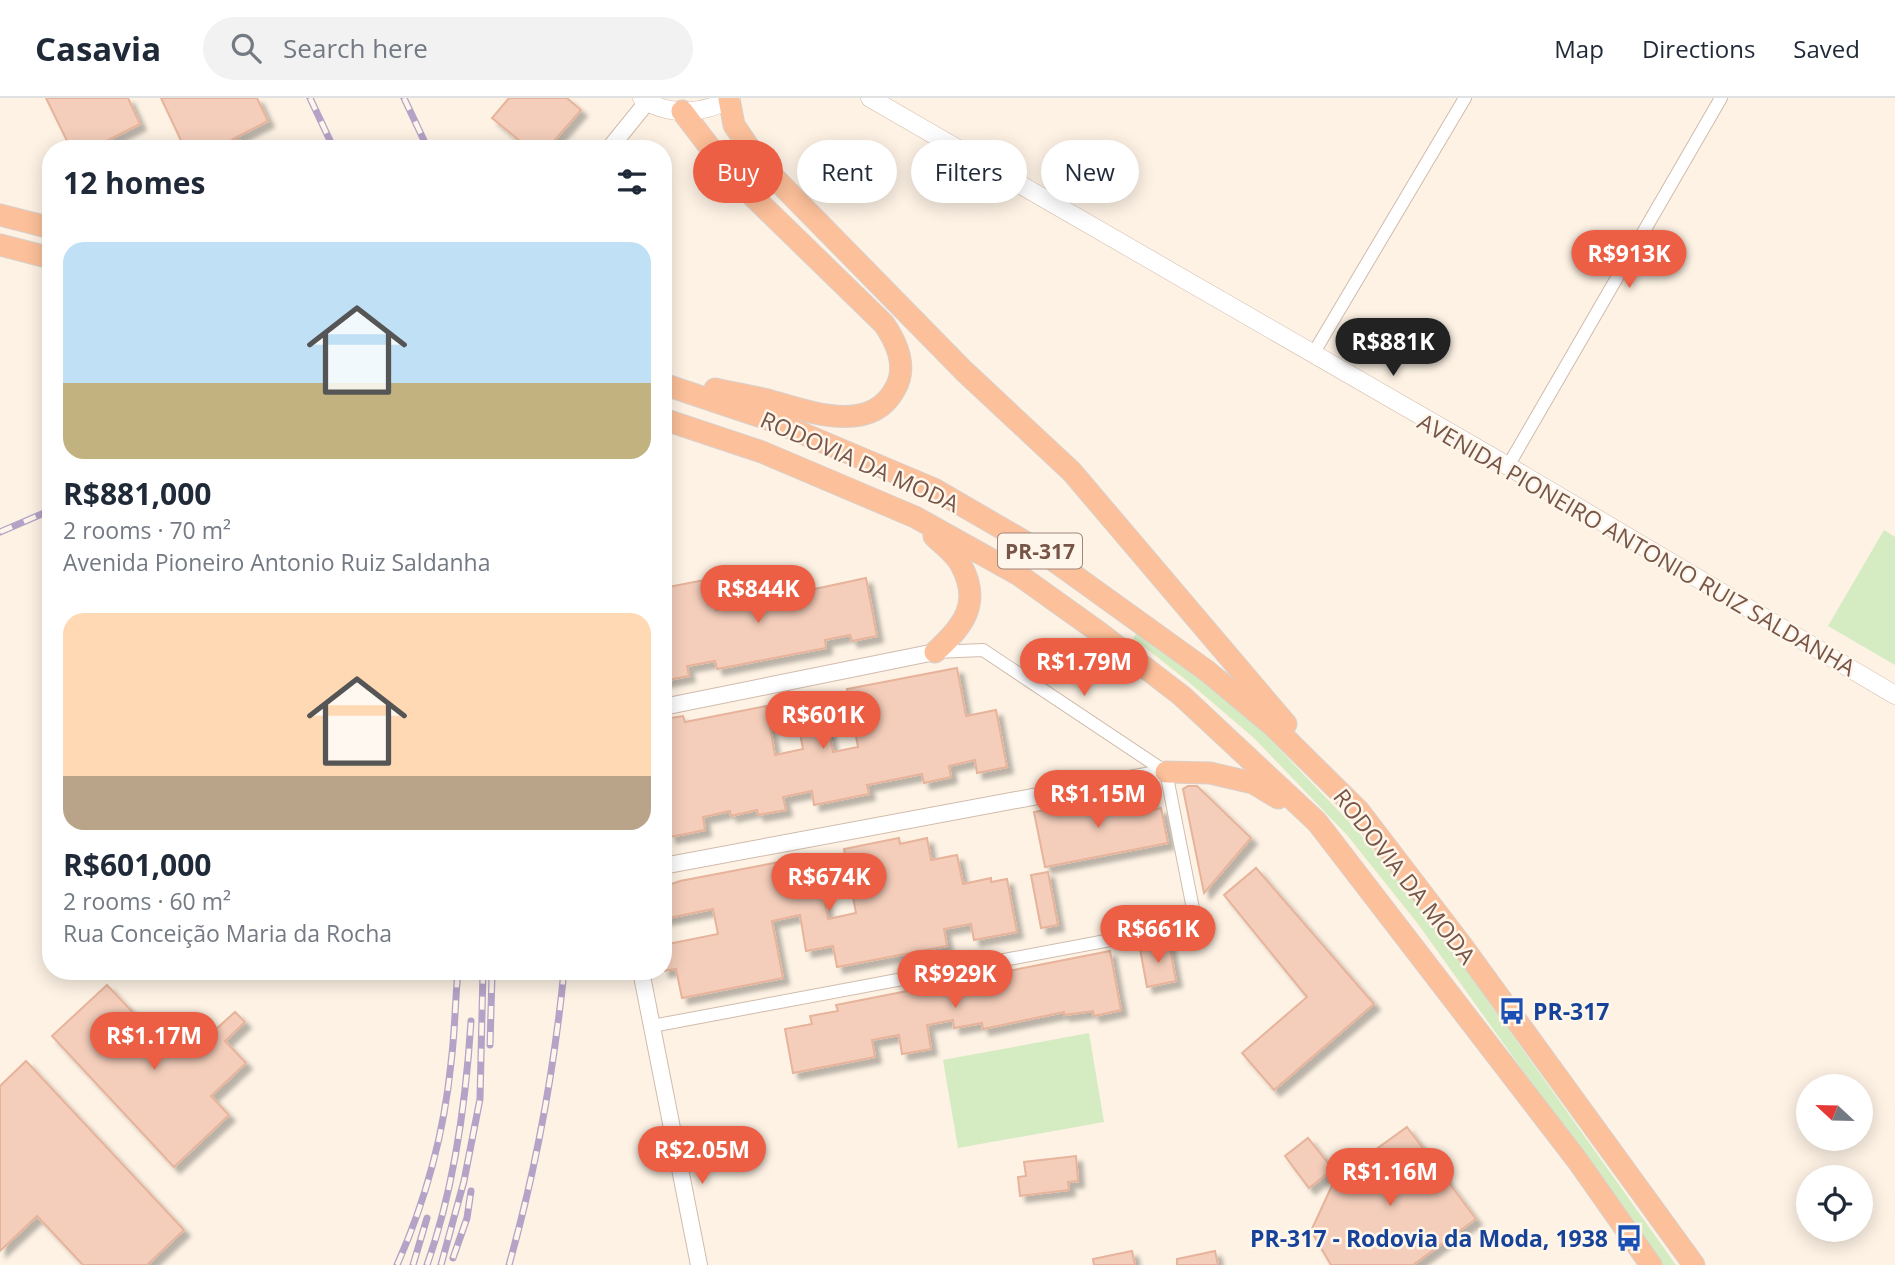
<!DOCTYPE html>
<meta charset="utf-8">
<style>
:root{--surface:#fff;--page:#f2f2f3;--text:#1f2937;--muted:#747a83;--line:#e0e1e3;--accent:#ec5f45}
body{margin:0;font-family:"Open Sans",sans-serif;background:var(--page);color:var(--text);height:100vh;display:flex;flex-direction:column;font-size:26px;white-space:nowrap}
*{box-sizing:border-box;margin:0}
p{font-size:23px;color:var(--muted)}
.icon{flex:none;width:38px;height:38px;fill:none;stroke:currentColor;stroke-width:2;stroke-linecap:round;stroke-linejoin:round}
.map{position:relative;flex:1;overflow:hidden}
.sheet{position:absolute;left:42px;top:42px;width:630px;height:840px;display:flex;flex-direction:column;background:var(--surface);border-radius:28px;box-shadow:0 4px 18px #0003}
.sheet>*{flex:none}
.guide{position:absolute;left:693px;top:42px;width:665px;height:63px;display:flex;gap:14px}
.needle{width:46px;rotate:292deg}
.buttons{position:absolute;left:1796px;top:976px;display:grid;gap:14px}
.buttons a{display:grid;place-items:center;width:77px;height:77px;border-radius:50%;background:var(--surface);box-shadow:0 4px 18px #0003;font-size:35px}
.price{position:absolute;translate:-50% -60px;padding:0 16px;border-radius:24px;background:var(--accent);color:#fff;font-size:23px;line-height:46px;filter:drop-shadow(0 2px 4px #0008)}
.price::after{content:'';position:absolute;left:50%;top:42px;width:21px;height:16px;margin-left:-10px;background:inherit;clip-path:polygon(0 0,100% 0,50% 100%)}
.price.current{background:#222;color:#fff}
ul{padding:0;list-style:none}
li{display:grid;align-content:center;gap:14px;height:371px;padding:0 21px}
li span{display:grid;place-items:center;height:217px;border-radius:21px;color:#555}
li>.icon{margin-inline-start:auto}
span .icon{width:126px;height:126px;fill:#fffc;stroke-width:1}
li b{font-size:30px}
h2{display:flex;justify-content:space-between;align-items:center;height:84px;padding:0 21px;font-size:30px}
.pill{padding:0 24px;border-radius:32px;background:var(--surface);box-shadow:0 4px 18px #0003;font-size:24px;line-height:63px}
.pill.current{background:var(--accent);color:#fff}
header{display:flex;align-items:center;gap:42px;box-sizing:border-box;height:98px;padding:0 35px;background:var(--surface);border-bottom:2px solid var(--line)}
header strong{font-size:33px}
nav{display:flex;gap:38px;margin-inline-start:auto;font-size:24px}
.search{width:490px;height:63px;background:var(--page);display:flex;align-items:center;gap:18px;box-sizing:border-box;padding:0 24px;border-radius:38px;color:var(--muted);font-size:26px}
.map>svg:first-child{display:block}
</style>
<header>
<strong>Casavia</strong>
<div class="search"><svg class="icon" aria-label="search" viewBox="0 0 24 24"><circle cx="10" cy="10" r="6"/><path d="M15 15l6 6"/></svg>Search here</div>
<nav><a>Map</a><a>Directions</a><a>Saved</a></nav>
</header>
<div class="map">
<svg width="1895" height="1167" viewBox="0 0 1895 1167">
<defs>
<filter id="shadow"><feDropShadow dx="6" dy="6" stdDeviation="2" flood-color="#0004"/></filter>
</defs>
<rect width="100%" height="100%" fill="#fdf2e4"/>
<path fill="#d5ebc2" d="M1884,432L1895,439V567L1828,528Z
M1139,533L1193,574L1264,635L1355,730L1430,821L1676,1167H1662L1418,826L1347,737L1254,640L1185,581L1133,540Z
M1089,935L1104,1024L958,1050L943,962Z"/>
<path fill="#f4cebb" stroke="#e7b39a" stroke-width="2" filter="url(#shadow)" d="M46,0H128L140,26L91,51H71Z
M161,0H257L268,23L233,41L255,46L254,51H185Z
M509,0H567L581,12L547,51H530L492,20Z
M866,480L877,538L852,543L850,537L825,542L826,550L717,571L715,563L687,568L689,578L663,583V490L710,481L716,512Z
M957,570L966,618L996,612L1007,669L977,675L975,662L949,668L951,679L924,685L922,676L867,687L869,696L814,707L812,693L783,699L786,712L758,717L757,712L731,718L730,713L703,719L705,732L670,739L663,702V621L683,618L685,624L766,608L775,657L803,651L794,605L823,599L833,654L858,649L847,591Z
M1188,688H1197L1251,740L1204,795L1183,691Z
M1151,698L1153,712L1161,710L1168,745L1045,769L1034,714L1091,703L1092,709Z
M899,740L900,746L927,740L931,762L957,757L963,786L991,780V784L1007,781L1017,834L974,842L971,826L944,831L947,848L837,869L833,848L806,853L800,817L772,823L783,880L682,900L676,871L663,873V847L718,836L713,811L663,821V789L680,783L816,757L828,821L856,815L844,751Z
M1256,770L1374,906L1274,992L1242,955L1307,899L1224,797Z
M1048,774L1058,827L1041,830L1031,777Z
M1169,845L1176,883L1147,889L1140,851Z
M1110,853L1121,912L1094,918L1093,913L1064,917V914L983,931L982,925L954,930L953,922L927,927L931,951L902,956L899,937L872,942L875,959L793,975L785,931L812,926L810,918L838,913L836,907Z
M107,887L172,956L207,923L215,932L235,914L245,924L225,943L246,965L211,998L229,1017L174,1069L52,938Z
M26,963L184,1132L147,1167H83L37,1118L0,1153V988Z
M1407,1029L1476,1121L1413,1167H1331L1311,1133L1335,1081Z
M1308,1040L1333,1071L1309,1090L1285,1058Z
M1076,1058L1078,1083L1068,1084L1069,1092L1020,1098L1018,1079L1026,1078L1024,1064Z
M1132,1153L1135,1167H1094L1093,1161Z
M1215,1153L1218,1167H1177V1161Z"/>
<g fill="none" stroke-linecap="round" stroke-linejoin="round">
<defs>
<path id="minor" d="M1313,256L1465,0
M1508,368L1721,0
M652,928L1196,826L1166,674L983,552L935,554"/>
<path id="tertiary" d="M609,51L647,4
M663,609L935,554
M663,768L1166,674
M641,873L699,1167"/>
<path id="secondary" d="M642,0C668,19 705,16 731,0
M870,0L1508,368L1895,597"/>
<path id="trunk" d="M729,1L734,27L758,63L964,273L1072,374L1286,626
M682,13L731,77L884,226C897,245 908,269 895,291C870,338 808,313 768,302C751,298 733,295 715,291
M0,117L51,130
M0,147L51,160
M663,286L773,323L934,391L1039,452L1207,573L1273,628L1359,713L1463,849L1694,1167
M663,321L762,354L915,419L1019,477L1100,535L1182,598L1317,724L1577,1062L1651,1167
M934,438C943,447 956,456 961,467C982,505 963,529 935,554
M1166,674L1210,675L1253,685L1278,700"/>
</defs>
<use href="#minor" stroke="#d1bbac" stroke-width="14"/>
<use href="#tertiary" stroke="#d1bbac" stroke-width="18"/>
<use href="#secondary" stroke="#d4baaa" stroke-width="19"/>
<use href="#trunk" stroke="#d9d0cc" stroke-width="23"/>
<use href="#minor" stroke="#fff" stroke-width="12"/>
<use href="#tertiary" stroke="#fff" stroke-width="16"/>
<use href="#secondary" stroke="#fff" stroke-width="18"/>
<use href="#trunk" stroke="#fcc09a" stroke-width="21"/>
<defs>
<path id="rail" d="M310,0L334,51
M404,0L428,51
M0,434L51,412
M490,947L492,877
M453,1160L467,1120L471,1093
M397,1167C426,1102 444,1035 451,965C455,934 455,904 458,873
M413,1167L427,1120
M427,1167C454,1091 466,1003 471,923
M441,1167L464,1083L480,1001L483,873
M509,1167C536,1071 554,973 564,873"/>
</defs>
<use href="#rail" stroke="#b4a2c7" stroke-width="7"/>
<use href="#rail" stroke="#fff6eb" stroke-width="4.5" stroke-dasharray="13" stroke-linecap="butt"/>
</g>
<defs>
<symbol id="bus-bare" viewBox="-9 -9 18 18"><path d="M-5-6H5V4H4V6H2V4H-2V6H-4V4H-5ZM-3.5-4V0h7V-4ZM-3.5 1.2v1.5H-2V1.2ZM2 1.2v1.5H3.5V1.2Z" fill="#1a4fb4" stroke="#fff6eb" stroke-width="2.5" paint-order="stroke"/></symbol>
</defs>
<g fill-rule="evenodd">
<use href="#bus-bare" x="1493" y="894" width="38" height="38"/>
<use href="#bus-bare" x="1610" y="1121" width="38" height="38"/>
</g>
<g text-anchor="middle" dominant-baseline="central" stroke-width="5" stroke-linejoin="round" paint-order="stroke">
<rect fill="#fff6eb" stroke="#a08679" stroke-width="2" x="998" y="435.5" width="84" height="35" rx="5"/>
<g font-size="21" font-weight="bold" fill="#775648">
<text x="1040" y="453">PR-317</text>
</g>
<g font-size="23" fill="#775648" stroke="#fff6eb">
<text transform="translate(860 363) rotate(24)">RODOVIA DA MODA</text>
<text transform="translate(1637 446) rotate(30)">AVENIDA PIONEIRO ANTONIO RUIZ SALDANHA</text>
<text transform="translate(1405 778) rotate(52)">RODOVIA DA MODA</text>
</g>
<g font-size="23" font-weight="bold" fill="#164399" stroke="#fff6eb" text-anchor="start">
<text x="1533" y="913">PR-317</text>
<text x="1608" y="1140" text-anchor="end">PR-317 - Rodovia da Moda, 1938</text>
</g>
</g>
</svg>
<div class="buttons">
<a><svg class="needle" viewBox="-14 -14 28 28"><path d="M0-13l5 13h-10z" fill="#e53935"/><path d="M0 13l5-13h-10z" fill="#747a83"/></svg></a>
<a><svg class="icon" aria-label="locate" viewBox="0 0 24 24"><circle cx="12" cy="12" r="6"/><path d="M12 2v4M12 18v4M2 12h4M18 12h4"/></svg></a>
</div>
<b class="price" style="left:1629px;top:192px">R$913K</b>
<b class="price current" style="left:1393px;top:280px">R$881K</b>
<b class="price" style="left:758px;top:527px">R$844K</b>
<b class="price" style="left:1084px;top:600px">R$1.79M</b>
<b class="price" style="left:823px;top:653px">R$601K</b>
<b class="price" style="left:1098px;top:732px">R$1.15M</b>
<b class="price" style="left:829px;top:815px">R$674K</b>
<b class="price" style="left:1158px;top:867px">R$661K</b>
<b class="price" style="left:955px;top:912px">R$929K</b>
<b class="price" style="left:154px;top:974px">R$1.17M</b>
<b class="price" style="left:702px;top:1088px">R$2.05M</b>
<b class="price" style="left:1390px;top:1110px">R$1.16M</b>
<div class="guide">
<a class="pill current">Buy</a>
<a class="pill">Rent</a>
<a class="pill">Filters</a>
<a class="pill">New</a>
</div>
<section class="sheet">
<h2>12 homes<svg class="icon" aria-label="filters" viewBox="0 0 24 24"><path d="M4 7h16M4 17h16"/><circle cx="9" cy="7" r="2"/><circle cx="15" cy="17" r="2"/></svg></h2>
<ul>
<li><span style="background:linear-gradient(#bfe0f5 65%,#c2b280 0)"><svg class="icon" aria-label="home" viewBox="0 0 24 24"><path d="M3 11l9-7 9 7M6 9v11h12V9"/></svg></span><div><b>R$881,000</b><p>2 rooms · 70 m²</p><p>Avenida Pioneiro Antonio Ruiz Saldanha</p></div></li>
<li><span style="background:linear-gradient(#ffd9b3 75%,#b9a48a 0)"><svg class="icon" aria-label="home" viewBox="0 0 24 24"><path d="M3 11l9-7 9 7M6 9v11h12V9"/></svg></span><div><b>R$601,000</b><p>2 rooms · 60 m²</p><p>Rua Conceição Maria da Rocha</p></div></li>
</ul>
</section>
</div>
